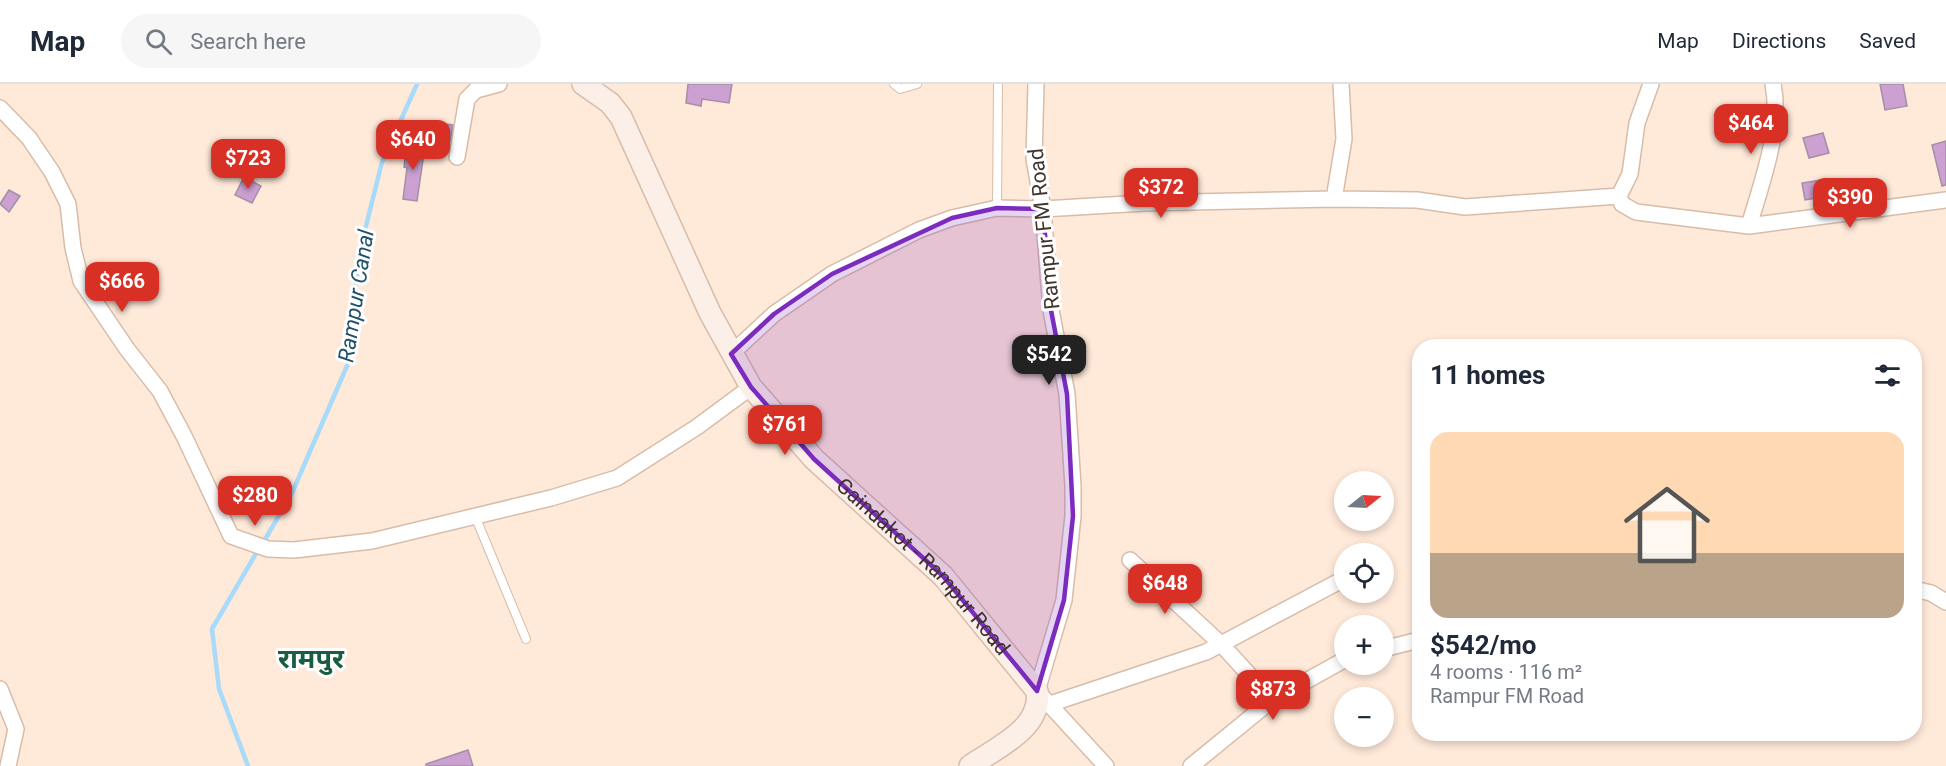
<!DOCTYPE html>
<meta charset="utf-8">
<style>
:root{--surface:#fff;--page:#f6f6f7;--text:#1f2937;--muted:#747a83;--line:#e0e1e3;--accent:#d93025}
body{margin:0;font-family:Roboto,"Noto Sans Devanagari",sans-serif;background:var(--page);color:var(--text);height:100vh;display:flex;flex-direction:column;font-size:22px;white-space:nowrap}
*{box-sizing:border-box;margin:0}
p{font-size:20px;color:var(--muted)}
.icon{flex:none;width:33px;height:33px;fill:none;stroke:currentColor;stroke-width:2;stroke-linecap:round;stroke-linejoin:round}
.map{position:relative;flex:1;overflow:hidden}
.side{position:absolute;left:1412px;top:255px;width:510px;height:402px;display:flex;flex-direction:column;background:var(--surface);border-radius:24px;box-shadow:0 3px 9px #0003}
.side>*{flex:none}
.needle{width:39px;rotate:72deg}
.tools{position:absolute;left:1334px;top:387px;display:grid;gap:12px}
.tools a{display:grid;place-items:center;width:60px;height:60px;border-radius:50%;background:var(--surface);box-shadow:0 3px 9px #0003;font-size:30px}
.price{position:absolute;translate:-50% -51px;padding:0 14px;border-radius:12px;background:var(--accent);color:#fff;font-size:20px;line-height:39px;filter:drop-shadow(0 2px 3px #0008)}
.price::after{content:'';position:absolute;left:50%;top:36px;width:18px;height:14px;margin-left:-9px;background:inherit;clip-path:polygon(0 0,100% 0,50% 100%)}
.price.on{background:#222;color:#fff}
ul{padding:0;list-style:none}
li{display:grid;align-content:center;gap:12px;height:318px;padding:0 18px}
li span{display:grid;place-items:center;height:186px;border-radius:18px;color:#555}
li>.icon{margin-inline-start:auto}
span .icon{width:108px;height:108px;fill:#fffc;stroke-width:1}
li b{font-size:26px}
h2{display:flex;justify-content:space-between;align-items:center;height:72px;padding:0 18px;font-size:26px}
header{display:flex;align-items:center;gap:36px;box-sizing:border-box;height:84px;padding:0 30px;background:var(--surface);border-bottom:2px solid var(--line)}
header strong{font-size:28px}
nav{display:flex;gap:33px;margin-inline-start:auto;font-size:21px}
.search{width:420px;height:54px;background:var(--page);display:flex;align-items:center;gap:15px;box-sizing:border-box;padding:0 21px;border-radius:33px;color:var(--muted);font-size:22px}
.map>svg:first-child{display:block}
</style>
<header>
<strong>Map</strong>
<div class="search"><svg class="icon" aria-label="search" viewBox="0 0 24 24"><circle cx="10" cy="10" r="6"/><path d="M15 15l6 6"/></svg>Search here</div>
<nav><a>Map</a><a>Directions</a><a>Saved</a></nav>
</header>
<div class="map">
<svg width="1946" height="682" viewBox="0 0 1946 682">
<rect width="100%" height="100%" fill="#ffe9d9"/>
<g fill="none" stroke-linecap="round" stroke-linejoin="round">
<path stroke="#a8daf9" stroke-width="4.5" d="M263,459L292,409L350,275L358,174L382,78L417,0
M248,682L219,605L212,545L258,466"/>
</g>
<path fill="#cca0d1" stroke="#a38fa6" stroke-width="1.5" d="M688,0H732L729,19L702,15L701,22L686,19Z
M1880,0H1903L1907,22L1885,26Z
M433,39L453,41L450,57L431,54Z
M1823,49L1829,69L1809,74L1803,54Z
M1946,57V101L1942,102L1932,61Z
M407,59L425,62L417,117L403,115L407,84L404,83Z
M244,93L261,102L252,119L235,111Z
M1820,96L1823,113L1805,116L1802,99Z
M9,106L20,112L9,128L0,120Z
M468,666L473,682H426V680Z"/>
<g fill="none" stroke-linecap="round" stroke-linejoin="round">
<defs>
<path id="lane" d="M894,0L900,5L917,0
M997,124L998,0
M475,432L526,555"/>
<path id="street" d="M1036,0L1034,75L1043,125L1051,226L1067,310L1073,402V432L1064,516L1037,607L1106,682
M1651,0L1637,39L1630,90L1619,112L1622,120L1636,128L1749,142L1946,116
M0,24L29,54L52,88L68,120L73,164L81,197L127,265L160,307L184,352L231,452L268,465L294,466L372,457L551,414L617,394L697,343L751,303
M457,73L467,15L476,6L499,0
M1334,115L1344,55L1341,0
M1749,142C1762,97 1782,46 1773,0
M731,270L774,230L832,190L919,146L952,134L997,124L1043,125L1144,119L1334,115L1417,116L1465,123L1619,112
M1130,476L1222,561L1272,616
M1914,505L1931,509L1946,518
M1383,565L1419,556
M0,605L16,645L8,682
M1047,621L1206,568L1338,498
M1191,682L1272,616L1344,576"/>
<g id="secondary">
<path id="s1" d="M583,0L610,19L621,33L710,229L751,303L814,375L943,492L1037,607C1043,644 996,664 970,682"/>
</g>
</defs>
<use href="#lane" stroke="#d7bda9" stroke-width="10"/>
<use href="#street" stroke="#d7bda9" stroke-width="18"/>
<use href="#secondary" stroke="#d7bda9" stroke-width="24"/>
<use href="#lane" stroke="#fff" stroke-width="8"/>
<use href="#street" stroke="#fff" stroke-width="15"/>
<use href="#secondary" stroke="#fcefe8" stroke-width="21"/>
</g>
<path fill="#7b2cbf" fill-opacity="0.2" stroke="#7b2cbf" stroke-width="4.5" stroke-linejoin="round" d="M997,124L1043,125L1051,226L1067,310L1073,432L1064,516L1037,607L943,492L814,375L751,303L731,270L774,230L832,190L952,134Z"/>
<g text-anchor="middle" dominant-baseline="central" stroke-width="6" stroke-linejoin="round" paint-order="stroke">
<g font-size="21" fill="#40352d" stroke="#fff">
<text transform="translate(1044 145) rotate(-96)">Rampur FM Road</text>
<text stroke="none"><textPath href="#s1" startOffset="600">Gaindakot - Rampur Road</textPath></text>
</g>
<g font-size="22" font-style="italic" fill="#20516b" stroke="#fff">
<text transform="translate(356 212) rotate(-81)">Rampur Canal</text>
</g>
<g font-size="27" font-weight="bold" fill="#195d43" stroke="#fff">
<text x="311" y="575">रामपुर</text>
</g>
</g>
</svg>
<div class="tools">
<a><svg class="needle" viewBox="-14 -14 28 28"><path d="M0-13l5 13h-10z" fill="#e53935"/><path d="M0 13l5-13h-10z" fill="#747a83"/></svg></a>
<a><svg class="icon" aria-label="locate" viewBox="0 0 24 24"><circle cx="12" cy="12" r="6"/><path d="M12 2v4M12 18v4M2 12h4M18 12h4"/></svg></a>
<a>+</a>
<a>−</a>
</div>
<b class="price" style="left:1751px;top:71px">$464</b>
<b class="price" style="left:413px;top:87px">$640</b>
<b class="price" style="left:248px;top:106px">$723</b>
<b class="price" style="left:1161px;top:135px">$372</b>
<b class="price" style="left:1850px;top:145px">$390</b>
<b class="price" style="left:122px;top:229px">$666</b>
<b class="price on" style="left:1049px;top:302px">$542</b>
<b class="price" style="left:785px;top:372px">$761</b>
<b class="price" style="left:255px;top:443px">$280</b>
<b class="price" style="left:1165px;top:531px">$648</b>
<b class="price" style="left:1273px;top:637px">$873</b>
<section class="side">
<h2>11 homes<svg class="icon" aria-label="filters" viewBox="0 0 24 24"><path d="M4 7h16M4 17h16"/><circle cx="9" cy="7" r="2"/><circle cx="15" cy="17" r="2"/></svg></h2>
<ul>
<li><span style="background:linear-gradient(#ffd9b3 65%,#b9a48a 0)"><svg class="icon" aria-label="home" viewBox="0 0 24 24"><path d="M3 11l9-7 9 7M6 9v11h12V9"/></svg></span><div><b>$542/mo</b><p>4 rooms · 116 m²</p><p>Rampur FM Road</p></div></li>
</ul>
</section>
</div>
